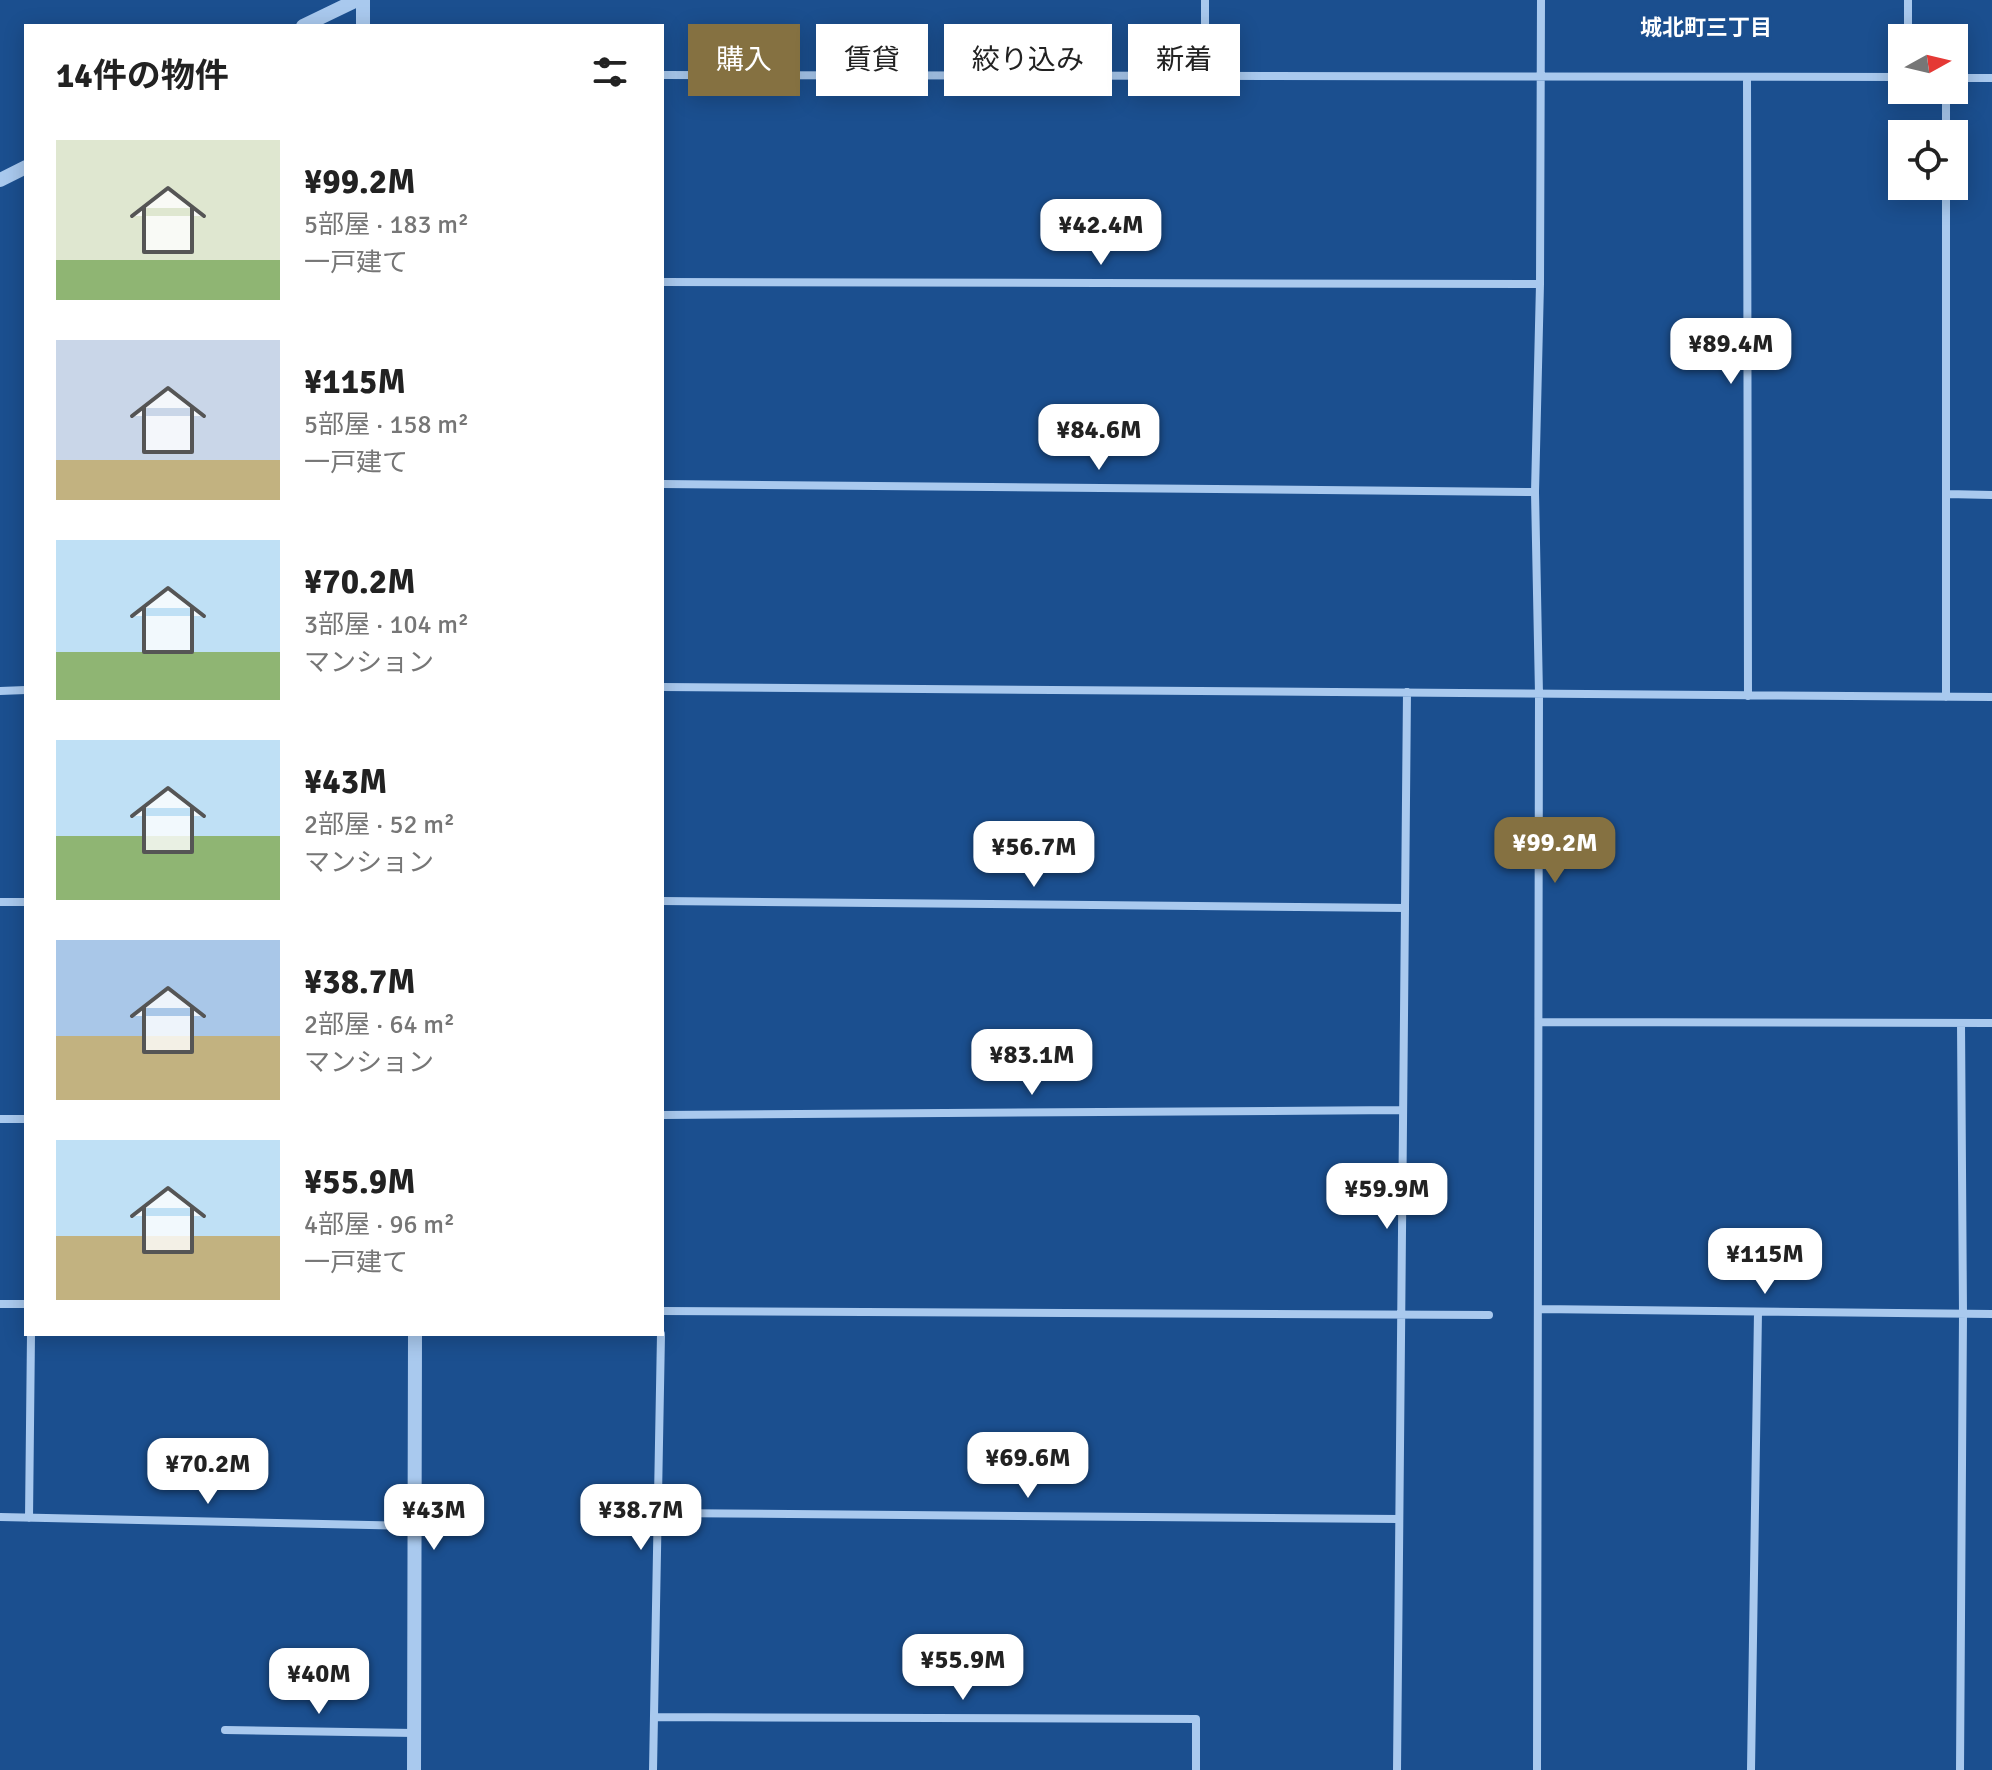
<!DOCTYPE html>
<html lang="ja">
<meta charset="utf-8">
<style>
:root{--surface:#fff;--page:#f6f6f6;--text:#222;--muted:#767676;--accent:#857141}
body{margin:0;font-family:Signika,"Noto Sans JP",sans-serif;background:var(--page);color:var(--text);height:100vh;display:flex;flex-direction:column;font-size:30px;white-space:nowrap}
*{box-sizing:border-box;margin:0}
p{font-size:26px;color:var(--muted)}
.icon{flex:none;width:44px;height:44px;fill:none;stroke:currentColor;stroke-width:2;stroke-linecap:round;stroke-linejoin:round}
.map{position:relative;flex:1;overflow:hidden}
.drawer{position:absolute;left:24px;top:24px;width:640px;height:1312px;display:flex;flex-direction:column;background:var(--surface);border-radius:0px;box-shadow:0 4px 20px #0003}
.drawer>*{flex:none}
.guide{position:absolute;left:688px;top:24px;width:760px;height:72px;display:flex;gap:16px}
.needle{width:52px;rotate:82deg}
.buttons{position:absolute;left:1888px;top:24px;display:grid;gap:16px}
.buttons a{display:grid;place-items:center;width:80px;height:80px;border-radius:0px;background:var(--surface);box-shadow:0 4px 20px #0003;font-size:40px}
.price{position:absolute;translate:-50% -68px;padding:0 18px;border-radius:16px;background:#fff;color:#222;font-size:26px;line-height:52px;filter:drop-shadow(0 2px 4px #0008)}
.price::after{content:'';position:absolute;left:50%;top:48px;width:24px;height:18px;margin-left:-12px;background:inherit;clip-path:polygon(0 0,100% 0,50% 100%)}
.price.on{background:var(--accent);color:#fff}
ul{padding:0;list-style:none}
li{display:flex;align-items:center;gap:24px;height:200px;padding:0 32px}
li span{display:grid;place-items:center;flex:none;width:224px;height:160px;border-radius:0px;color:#555}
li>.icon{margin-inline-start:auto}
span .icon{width:96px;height:96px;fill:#fffc;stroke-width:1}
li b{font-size:34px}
h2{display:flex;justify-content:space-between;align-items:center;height:96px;padding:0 32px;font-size:34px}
.chip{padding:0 28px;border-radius:0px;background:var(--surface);box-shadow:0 4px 20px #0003;font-size:28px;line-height:72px}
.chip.on{background:var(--accent);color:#fff}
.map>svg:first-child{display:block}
</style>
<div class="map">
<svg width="1992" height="1770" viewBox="0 0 1992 1770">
<rect width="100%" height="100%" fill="#1b4f8f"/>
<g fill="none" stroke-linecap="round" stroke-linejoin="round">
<path stroke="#a9c9ee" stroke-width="8" d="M1205,0V76
M1908,0V38
M662,75L1902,77
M1747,77L1748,696
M1954,78H1992
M1946,90V134
M1946,186V697
M662,282L1540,284
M662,484L1535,492
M1947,494L1992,495
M662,687L1992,697
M0,691L26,690
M662,901L1405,908
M0,902H26
M1539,1022L1992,1023
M662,1115L1403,1110
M0,1119H26
M0,1304H26
M1538,1309L1992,1314
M662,1311L1489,1315
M657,1513L1399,1519
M0,1517L415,1526
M29,1518L31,1334
M654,1717L1196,1719V1770
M225,1730L414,1733
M653,1770L661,1334
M1397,1770L1407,692
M1537,1770L1539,694L1535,492L1540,284L1541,0
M1751,1770L1758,1312
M1960,1770L1963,1314L1961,1023"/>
<path stroke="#a9c9ee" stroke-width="14" d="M303,26L357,0
M363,26V0
M0,180L26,167
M414,1770L415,1334"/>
</g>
<g text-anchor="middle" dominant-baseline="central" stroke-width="6" stroke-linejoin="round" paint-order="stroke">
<g font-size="22" font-weight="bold" fill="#fff" stroke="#1b4f8f">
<text x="1706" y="27">城北町三丁目</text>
</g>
</g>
</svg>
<div class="buttons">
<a><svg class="needle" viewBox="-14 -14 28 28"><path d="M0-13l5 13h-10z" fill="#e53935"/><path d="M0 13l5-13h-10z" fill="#767676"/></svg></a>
<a><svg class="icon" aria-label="locate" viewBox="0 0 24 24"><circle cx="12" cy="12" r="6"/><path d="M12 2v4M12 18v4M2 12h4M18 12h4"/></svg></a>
</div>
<b class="price" style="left:1101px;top:267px">¥42.4M</b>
<b class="price" style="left:1731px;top:386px">¥89.4M</b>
<b class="price" style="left:1099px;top:472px">¥84.6M</b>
<b class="price on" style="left:1555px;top:885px">¥99.2M</b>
<b class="price" style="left:1034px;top:889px">¥56.7M</b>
<b class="price" style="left:1032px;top:1097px">¥83.1M</b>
<b class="price" style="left:1387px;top:1231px">¥59.9M</b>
<b class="price" style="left:1765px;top:1296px">¥115M</b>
<b class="price" style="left:1028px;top:1500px">¥69.6M</b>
<b class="price" style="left:208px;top:1506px">¥70.2M</b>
<b class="price" style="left:434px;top:1552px">¥43M</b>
<b class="price" style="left:641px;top:1552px">¥38.7M</b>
<b class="price" style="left:963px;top:1702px">¥55.9M</b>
<b class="price" style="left:319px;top:1716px">¥40M</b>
<div class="guide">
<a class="chip on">購入</a>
<a class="chip">賃貸</a>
<a class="chip">絞り込み</a>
<a class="chip">新着</a>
</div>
<section class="drawer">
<h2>14件の物件<svg class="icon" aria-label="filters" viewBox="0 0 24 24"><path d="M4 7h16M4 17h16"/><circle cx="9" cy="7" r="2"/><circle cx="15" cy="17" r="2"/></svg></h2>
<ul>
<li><span style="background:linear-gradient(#dfe7d0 75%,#8fb573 0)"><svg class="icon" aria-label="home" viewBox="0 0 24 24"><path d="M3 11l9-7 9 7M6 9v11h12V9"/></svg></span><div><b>¥99.2M</b><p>5部屋 · 183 m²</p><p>一戸建て</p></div></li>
<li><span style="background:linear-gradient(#c9d6e8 75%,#c2b280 0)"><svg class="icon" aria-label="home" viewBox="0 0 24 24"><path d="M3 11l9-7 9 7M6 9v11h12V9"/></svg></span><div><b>¥115M</b><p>5部屋 · 158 m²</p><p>一戸建て</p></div></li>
<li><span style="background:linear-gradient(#bfe0f5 70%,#8fb573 0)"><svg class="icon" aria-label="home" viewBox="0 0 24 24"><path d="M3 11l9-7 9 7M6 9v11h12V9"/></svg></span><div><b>¥70.2M</b><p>3部屋 · 104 m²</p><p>マンション</p></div></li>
<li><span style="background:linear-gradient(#bfe0f5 60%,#8fb573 0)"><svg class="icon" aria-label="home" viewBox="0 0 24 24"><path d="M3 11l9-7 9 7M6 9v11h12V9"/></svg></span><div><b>¥43M</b><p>2部屋 · 52 m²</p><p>マンション</p></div></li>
<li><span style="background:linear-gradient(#a9c7e8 60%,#c2b280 0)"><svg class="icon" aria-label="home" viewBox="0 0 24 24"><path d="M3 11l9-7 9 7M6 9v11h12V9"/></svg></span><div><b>¥38.7M</b><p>2部屋 · 64 m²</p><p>マンション</p></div></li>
<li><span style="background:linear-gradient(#bfe0f5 60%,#c2b280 0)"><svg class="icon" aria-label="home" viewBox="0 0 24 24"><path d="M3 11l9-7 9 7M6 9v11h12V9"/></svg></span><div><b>¥55.9M</b><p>4部屋 · 96 m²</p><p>一戸建て</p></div></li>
</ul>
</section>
</div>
